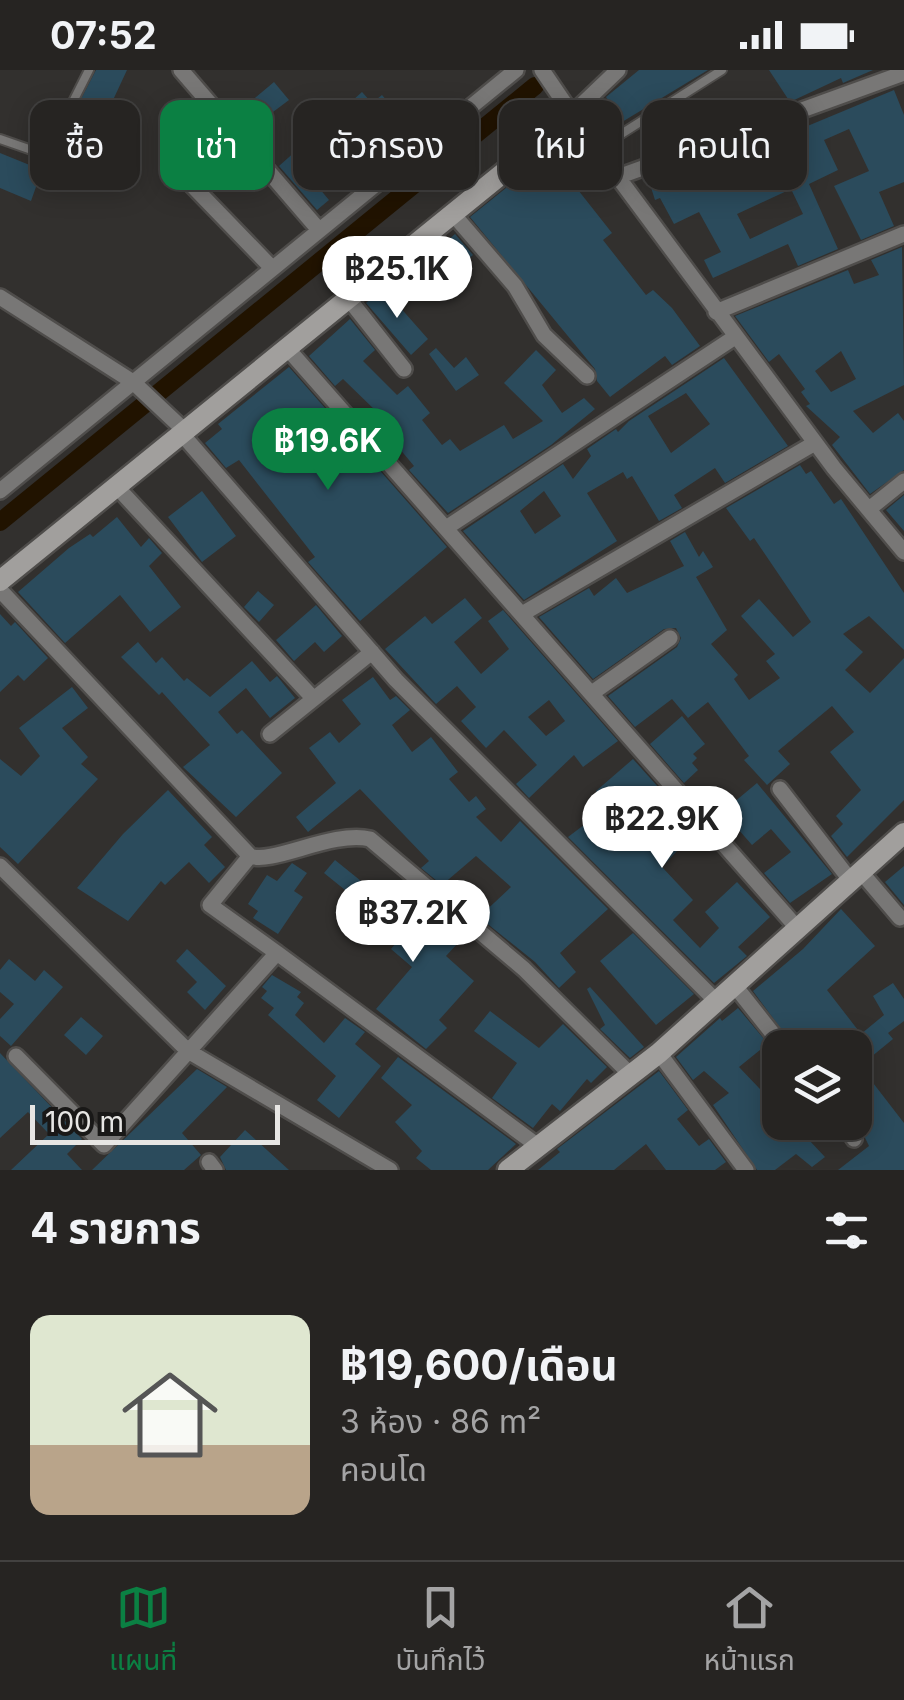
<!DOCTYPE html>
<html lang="th">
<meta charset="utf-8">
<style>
:root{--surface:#262422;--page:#2e2c2a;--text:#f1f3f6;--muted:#a4a4a5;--line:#424140;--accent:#0b8043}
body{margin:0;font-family:Inter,"Noto Sans Thai",sans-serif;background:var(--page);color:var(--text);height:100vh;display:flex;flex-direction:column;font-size:38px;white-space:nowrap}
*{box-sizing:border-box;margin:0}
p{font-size:32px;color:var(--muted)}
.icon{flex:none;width:55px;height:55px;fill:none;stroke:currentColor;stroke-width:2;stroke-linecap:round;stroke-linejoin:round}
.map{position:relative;height:1100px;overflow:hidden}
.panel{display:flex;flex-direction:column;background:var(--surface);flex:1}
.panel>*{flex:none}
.hud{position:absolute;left:30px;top:30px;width:845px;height:90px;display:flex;gap:20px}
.fabs{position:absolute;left:762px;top:960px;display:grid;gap:20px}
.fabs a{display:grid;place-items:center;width:110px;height:110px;border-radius:20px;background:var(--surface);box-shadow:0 5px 25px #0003,0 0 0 2px var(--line);font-size:50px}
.scale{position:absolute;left:30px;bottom:25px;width:250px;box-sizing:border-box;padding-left:10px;border:5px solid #e7e6e4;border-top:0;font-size:28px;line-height:35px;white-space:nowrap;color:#e7e6e4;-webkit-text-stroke:8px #191817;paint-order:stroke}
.price{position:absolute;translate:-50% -85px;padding:0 22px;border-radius:35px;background:#fff;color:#222;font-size:32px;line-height:65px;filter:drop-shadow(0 2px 5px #0008)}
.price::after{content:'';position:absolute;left:50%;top:60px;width:30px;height:22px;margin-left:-15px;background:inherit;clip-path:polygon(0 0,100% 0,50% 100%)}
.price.selected{background:var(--accent);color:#fff}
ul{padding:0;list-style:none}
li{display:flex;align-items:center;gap:30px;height:250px;padding:0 30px}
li+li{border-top:2px solid var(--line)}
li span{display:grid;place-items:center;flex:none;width:280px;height:200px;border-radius:20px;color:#555}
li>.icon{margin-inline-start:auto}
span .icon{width:120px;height:120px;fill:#fffc;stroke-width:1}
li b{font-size:42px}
h2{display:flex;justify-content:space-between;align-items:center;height:120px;padding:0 30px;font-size:42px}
.pill{padding:0 35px;border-radius:20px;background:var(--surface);box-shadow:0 5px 25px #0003,0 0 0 2px var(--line);font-size:35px;line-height:90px}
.pill.selected{background:var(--accent);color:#fff}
.status{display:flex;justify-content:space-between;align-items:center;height:70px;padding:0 50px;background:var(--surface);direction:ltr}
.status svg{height:28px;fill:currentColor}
.menu{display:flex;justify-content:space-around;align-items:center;height:140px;border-top:2px solid var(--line);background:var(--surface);font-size:28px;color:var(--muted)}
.menu a{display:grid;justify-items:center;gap:5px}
.menu .selected{color:var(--accent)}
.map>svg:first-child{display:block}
</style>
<div class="status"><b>07:52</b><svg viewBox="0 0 49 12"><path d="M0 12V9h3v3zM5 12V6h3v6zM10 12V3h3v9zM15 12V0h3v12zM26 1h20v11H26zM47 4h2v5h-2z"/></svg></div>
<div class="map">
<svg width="904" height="1100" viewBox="0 0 904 1100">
<rect width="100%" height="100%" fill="#32302e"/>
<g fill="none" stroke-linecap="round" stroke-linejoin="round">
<path stroke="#211300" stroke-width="18" d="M0,452L535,16"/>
</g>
<path fill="#2b4b5c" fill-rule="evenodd" d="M96,0H127L73,116L43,102Z
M639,0H708L622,52L606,27Z
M769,0H873L843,13L841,8L790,32Z
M274,12L289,30L265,48L273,58L261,69L238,42Z
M894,20L904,45V112L879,122L894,156L861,170L834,116L869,101L849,59L824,70L838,100L809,114L838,179L798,196L788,174L713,208L704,190L721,182L699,142L674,154L660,128L655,130L648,108L766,65L769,72ZM791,119L803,144L750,169L737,144Z
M362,22L372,33L382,25L417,66L380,97L362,75L337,98L334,95L314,112L329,130L317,140L279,96Z
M692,28L706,63L665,78L653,52Z
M558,76L580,103L571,111L612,163L603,170L646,225L653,220L672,238L700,276L672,295L665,286L610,327L597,311L595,299L470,147Z
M0,83L42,100L31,131L0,118Z
M455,164L473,185L423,227L406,206Z
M902,177L904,315L853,341L873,363L898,343L904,351V400L870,424L832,375L840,367L806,336L810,334L801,322L805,319L779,284L769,292L735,246L848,200L854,214L879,205L871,190ZM841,281L856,309L831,322L815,301Z
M383,218L428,269L411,285L366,233Z
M350,249L375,280L363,291L397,325L408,316L430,343L422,350L442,375L450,369L460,381L504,355L513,369L543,351L504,313L536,280L556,300L542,315L562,343L584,328L595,339L551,375L448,443L409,400L414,396L394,372L389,377L366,351L377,342L343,309L335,316L309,286Z
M436,278L454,298L466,287L479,305L456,321L429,284Z
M724,288L788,376L725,413L715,398L674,425L682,438L659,451L632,406L627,409L623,402L587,423L617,471L524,530L463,461L563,394L573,409L591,386L587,379L616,359L618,362L629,351ZM686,323L710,354L671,383L648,346ZM544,421L561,446L535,464L520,441Z
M289,297L447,477L360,551L308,492L315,487L239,390L226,398L205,373L222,359L218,354Z
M800,395L806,404L811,401L834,434L841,429L904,523V580L869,546L843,564L863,582L845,600L870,623L904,588V730L847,787L831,766L843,754L836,746L861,720L830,682L854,662L832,636L778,681L790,694L767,715L744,690L749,686L708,632L688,648L672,629L635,657L608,626L677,577L681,568L676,558L664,559L593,609L539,547L589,518L594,526L616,508L627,523L684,496L670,471L685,462L699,487L703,481L713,497L696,507L727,560L711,574L738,605L734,609L749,630L780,608L766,591L775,584L741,546L759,529L793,567L811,552L754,468L750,471L726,438Z
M202,421L236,466L202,492L168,447Z
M904,425V461L886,440Z
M117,447L141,477L149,468L162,483L149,496L181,537L150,562L120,525L65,573L18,522L69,478L90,464L93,467Z
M258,521L274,535L259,552L244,537Z
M465,528L482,548L454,572L481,604L509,579L488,551L503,540L618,671L583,697L574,685L529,728L516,714L537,695L504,660L486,678L461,651L476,637L457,616L436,634L385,579L425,546L432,554ZM549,630L565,651L546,666L528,647Z
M316,535L342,566L324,582L315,572L294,591L276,570Z
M0,544L11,556L15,552L48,588L24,611L18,605L0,622Z
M138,572L156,593L162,587L184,611L187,608L210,627L252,591L270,612L277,606L295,628L270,648L246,618L218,642L237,664L242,660L282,703L236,747L183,697L210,675L162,622L159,625L121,587Z
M373,607L390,630L396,626L410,640L392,655L412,682L431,667L458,702L449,709L469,732L476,726L486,739L476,747L501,772L520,751L608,839L560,883L576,902L559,918L535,892L479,847L511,817L476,786L442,815L421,798L429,791L360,719L308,762L296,747L336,713L309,678L330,662L339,673L361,654L342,630Z
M72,617L88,638L62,658L88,687L81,694L98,709L18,794L0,777V689L21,706L40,686L19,658Z
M682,646L705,674L693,684L697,688L692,693L698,700L684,713L650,674Z
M633,689L659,718L645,729L667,754L677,745L694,763L662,797L693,830L673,850L700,878L719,858L705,842L737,812L770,847L738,877L747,886L714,913L568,767L609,736L596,721Z
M757,713L832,804L790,833L764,803L791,782L771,759L752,775L738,759L731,765L715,748Z
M168,720L212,767L204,775L225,797L209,813L189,792L165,815L161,811L128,851L77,818L123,764Z
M335,790L413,853L423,842L458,873L446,886L474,911L439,950L447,958L426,979L376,939L412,897L391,879L402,866L324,803Z
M292,793L307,803L294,821L303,827L278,864L253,848L258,841L248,834L267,805L277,811Z
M904,796V835L885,812Z
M841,839L875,876L827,920L861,964L884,945L873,926L893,913L904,929V951L888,963L893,969L860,996L904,1053V1100H838L869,1076L855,1047V978H795L753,921L803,879Z
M633,863L694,924L656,955L600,891Z
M187,879L226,916L205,940L187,922L197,912L176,891Z
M9,889L35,911L44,900L63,917L11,976L0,966V949L14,934L0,922V900Z
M272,905L301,922L297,927L304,933L295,945L324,973L345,948L365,962L355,974L381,996L339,1048L317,1030L336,1006L268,945L274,938L261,928L267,921L262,917Z
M590,917L644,977L630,988L600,959L605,955L587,919Z
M738,938L780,988V1004L760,980L739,997L780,1040V1052H792L825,1087L812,1097L796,1084L775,1100H757L713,1035L729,1023L704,1001L693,1010L676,987L720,948L722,951Z
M490,941L539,978L563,954L607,997L591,1013L587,1009L560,1041L552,1034L533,1058L492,1028L517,993L474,961Z
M81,947L103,966L86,985L64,965Z
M0,983L82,1069L67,1084L82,1100H11L49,1064L28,1042L0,1068Z
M398,987L516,1074L488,1100H431L416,1088L422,1081L395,1052L412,1035L381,1008Z
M197,999L227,1017L182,1063L201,1085L184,1100H92Z
M659,1001L688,1040L677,1049L699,1076L709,1069L726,1092L715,1100H666L646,1074L614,1100H538L560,1082L557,1079Z
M245,1060L289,1100H226L220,1087Z"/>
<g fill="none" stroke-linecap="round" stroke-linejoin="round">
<defs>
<path id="lane" d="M0,69L46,85L89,0
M596,80L722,0"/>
<path id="street" d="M181,0L319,160
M542,0L580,56
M572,44L618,0
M556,60L580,56L834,398L904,482
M185,108L272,198
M615,108L904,3
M453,144L515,216L544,265L587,306
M0,227L133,312L184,360
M348,228L404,299
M716,242L904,164
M287,278L799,860
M181,363L396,610L717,932
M116,416L312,627
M0,421L516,0
M869,439L904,411
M446,458L735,267
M0,520L250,786L210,835L277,883
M522,544L815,373
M592,623L670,568
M270,664L372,582
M780,719L851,811
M250,786C272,795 333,760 370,769L524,899L630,1004
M0,796L188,981L390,1100
M861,802L900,848
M735,916L784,978
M659,983L746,1100
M16,986L104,1075L277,883L538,1076
M845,1052L854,1069
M209,1092L215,1100"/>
<path id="secondary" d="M0,511L556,60
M508,1100L659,983L904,763"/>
</defs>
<use href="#lane" stroke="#4f4d4b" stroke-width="12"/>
<use href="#street" stroke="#4f4d4b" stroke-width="20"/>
<use href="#secondary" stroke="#4f4d4b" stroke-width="25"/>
<use href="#lane" stroke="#787776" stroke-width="8"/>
<use href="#street" stroke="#787776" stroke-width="15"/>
<use href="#secondary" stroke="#a19f9d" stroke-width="20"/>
</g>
</svg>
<div class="fabs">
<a><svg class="icon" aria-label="layers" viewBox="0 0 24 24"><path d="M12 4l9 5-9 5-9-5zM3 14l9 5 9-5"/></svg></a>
</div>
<div class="scale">100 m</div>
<b class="price" style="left:397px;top:251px">฿25.1K</b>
<b class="price selected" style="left:328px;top:423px">฿19.6K</b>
<b class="price" style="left:662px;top:801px">฿22.9K</b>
<b class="price" style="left:413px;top:895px">฿37.2K</b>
<div class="hud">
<a class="pill">ซื้อ</a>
<a class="pill selected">เช่า</a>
<a class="pill">ตัวกรอง</a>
<a class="pill">ใหม่</a>
<a class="pill">คอนโด</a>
</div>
</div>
<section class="panel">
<h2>4 รายการ<svg class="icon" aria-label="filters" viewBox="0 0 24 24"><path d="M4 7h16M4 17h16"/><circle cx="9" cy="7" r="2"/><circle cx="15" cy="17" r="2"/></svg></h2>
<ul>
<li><span style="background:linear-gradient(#dfe7d0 65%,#b9a48a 0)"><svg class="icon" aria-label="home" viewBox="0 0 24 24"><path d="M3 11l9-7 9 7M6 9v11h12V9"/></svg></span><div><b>฿19,600/เดือน</b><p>3 ห้อง · 86 m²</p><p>คอนโด</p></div></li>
</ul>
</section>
<nav class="menu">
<a class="selected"><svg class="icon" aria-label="map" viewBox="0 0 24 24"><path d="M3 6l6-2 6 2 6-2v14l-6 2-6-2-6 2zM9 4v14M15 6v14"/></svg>แผนที่</a>
<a><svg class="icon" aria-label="saved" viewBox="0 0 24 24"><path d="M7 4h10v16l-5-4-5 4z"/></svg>บันทึกไว้</a>
<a><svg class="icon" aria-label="home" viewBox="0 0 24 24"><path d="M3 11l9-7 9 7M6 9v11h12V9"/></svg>หน้าแรก</a>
</nav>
